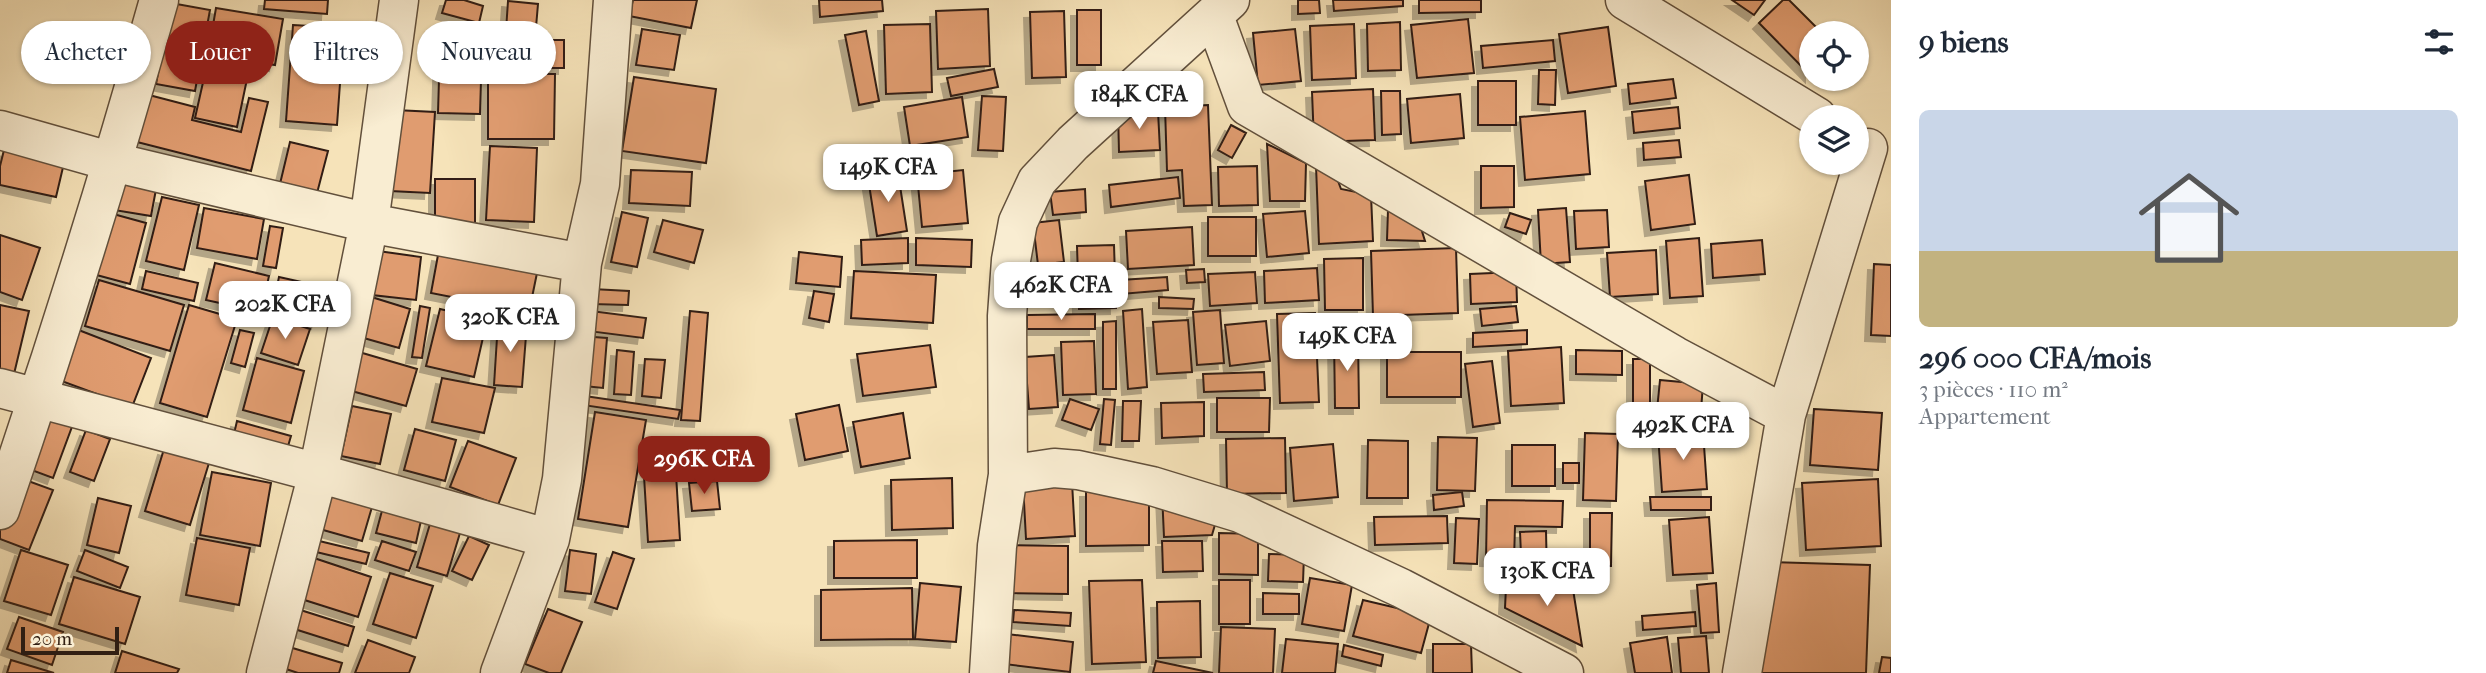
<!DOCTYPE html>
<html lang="fr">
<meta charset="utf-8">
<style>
:root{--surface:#fff;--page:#f6f6f7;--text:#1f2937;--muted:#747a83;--line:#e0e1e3;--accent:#8f2418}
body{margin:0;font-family:"IM FELL French Canon",serif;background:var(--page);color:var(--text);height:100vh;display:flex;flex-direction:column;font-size:26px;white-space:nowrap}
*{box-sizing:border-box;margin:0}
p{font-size:23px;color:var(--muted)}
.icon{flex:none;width:38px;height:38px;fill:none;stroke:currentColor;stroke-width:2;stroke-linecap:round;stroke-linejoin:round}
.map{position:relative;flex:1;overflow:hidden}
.details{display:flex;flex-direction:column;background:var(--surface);width:595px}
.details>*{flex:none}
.guide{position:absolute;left:21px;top:21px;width:665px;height:63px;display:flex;gap:14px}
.buttons{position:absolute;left:1799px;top:21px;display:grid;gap:14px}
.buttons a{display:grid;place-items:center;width:70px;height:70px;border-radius:50%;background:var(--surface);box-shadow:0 2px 5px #0004;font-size:35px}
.scale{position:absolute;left:21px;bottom:18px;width:98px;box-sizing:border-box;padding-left:7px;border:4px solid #311f13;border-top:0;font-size:19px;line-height:24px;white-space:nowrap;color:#311f13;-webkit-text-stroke:5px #f9edd2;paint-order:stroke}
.price{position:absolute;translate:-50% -60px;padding:0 16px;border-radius:14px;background:#fff;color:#222;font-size:23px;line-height:46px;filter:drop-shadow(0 2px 4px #0008)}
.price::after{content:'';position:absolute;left:50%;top:42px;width:21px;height:16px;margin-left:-10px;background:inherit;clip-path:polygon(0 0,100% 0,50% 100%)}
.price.on{background:var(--accent);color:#fff}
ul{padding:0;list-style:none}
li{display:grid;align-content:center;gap:14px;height:371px;padding:0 28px}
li+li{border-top:2px solid var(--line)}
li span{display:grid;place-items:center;height:217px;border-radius:10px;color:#555}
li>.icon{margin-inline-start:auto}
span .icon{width:126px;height:126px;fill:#fffc;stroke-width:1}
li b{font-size:30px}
h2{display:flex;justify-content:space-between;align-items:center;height:84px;padding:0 28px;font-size:30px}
.tag{padding:0 24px;border-radius:32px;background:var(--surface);box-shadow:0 2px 5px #0004;font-size:24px;line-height:63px}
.tag.on{background:var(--accent);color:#fff}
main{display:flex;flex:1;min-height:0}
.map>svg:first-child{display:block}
</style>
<main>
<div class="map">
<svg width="1891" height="673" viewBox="0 0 1891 673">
<defs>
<filter id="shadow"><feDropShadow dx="-6" dy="6" stdDeviation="0" flood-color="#0004"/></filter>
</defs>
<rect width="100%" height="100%" fill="#f6e3b9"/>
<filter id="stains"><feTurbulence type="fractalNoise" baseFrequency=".00286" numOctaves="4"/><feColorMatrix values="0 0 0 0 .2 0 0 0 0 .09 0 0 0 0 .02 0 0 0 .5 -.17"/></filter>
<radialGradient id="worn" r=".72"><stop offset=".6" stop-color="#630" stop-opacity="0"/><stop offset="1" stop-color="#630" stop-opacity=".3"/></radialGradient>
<path fill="#e09c6f" stroke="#311f13" stroke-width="2" filter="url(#shadow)" d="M265,0H328L327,14L264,9Z
M446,0H464L483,6L479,23L442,13Z
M633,0H697L691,28L629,16Z
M819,0H882L883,11L820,17Z
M1298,0H1319L1320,13L1298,14Z
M1333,0H1403V6L1334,11Z
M1419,0H1481V12L1419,13Z
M1732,0H1765L1754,15Z
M1783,0H1789L1822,33H1811V76L1759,23Z
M508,1L538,4L533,62L504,60Z
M171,3L210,10L195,91L156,84Z
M216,8L283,19L275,65L208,54Z
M988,9L990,66L938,69L936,11Z
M1077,10H1101V65H1077Z
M1064,11L1066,77L1032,78L1030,12Z
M1468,19L1474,73L1417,78L1411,25Z
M1400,22L1401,70L1368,71L1367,24Z
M930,24L932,92L886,94L884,25Z
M1354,24L1356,78L1312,80L1310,26Z
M293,25L344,28L337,125L286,121Z
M1608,27L1616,86L1568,93L1559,34Z
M642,29L680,35L674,70L636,65Z
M1295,29L1301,81L1258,85L1253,33Z
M866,31L879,101L859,105L845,35Z
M546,40H564V68H546Z
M1553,40L1555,61L1483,68L1481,46Z
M440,45L482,47L480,114L438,113Z
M206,69L247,79L237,127L195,118Z
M994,69L998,87L951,96L947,78Z
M1539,70H1556L1555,105L1538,104Z
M488,74H555L554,139H488Z
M634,77L716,89L706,163L622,151Z
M1673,79L1676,98L1630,104L1628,84Z
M1478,81H1516V125H1478Z
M1373,89L1375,140L1314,142L1312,92Z
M1381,91H1400L1401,134L1382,135Z
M1460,94L1464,138L1411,143L1407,99Z
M149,95L195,107L192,120L241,132L249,98L268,102L251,171L137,142Z
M982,96L1006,97L1003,151L978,150Z
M962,97L968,137L910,146L904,107Z
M1208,105L1212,205L1184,206L1182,170L1167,171L1165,107Z
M1678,107L1680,128L1634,133L1632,112Z
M395,110L435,112L430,193L390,191Z
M1158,111L1160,150L1119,152L1118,112Z
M1585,111L1590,174L1525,180L1520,117Z
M1231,125L1246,133L1232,158L1218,150Z
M1679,140L1681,157L1644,160L1643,143Z
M290,142L328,151L316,197L279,188Z
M1267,144L1306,163L1305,201H1270Z
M490,146L537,148L534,222L486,220Z
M4,150L64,163L56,197L0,185V166Z
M1257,166L1258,205L1219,206L1218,167Z
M1316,166L1335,173L1341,189L1371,195L1373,241L1319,244Z
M1481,166H1514V207L1481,208Z
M631,170L692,172L690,206L629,203Z
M963,170L968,223L922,227L917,175Z
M898,173L907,231L877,236L868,178Z
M1689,175L1695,224L1651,230L1645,181Z
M1178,177L1180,198L1111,207L1109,185Z
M119,178L157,184L151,216L114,210Z
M435,179H475V226L435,227Z
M1085,189L1086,212L1053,215L1050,192Z
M162,197L199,205L184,270L146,261Z
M204,208L264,219L257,259L197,248Z
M1566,208L1570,262L1541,264L1538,210Z
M1388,210L1420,225L1425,241L1387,240Z
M1607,210L1609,247L1576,249L1574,211Z
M1305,211L1309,253L1267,257L1263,214Z
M106,212L146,223L130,284L89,273Z
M622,212L648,218L637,267L611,262Z
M1510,213L1531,220L1526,234L1505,227Z
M1208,217H1256V256H1208Z
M663,220L703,230L694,263L654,252Z
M1059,220L1064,262L1038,265L1033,223Z
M270,226L283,228L276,268L263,266Z
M1192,227L1194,265L1128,269L1126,231Z
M0,235L40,248L22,300L0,292Z
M908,238V263L862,265L861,240Z
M916,238L972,240L971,267L916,265Z
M1699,238L1703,296L1670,298L1666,241Z
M1762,240L1765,274L1713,278L1711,244Z
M1114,245L1116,308L1079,309L1077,246Z
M1456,248L1458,313L1373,316L1371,251Z
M1656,250L1658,294L1610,297L1607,253Z
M378,251L421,257L416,300L372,295Z
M799,252L842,257L840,287L796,283Z
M438,255L537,273L529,312L431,293Z
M1363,258V310H1325L1324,259Z
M215,263L269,276L261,312L206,300Z
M1874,264L1891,265V336L1871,335Z
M1317,268L1319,300L1265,303L1264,271Z
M1204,269L1205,282L1187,283L1186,270Z
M146,271L198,283L194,301L142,289Z
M854,271L936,275L933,323L851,318Z
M1255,272L1257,303L1210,306L1208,274Z
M1516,272L1517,302L1471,304L1470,274Z
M279,277L324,287L317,323L271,314Z
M1167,277L1168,290L1121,294L1120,280Z
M99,280L184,305L170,351L85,326Z
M592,289L629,291L628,305L592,304Z
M814,291L834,294L829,322L809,318Z
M365,295L410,309L399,348L353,335Z
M1159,297L1194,299L1193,309L1159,308Z
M0,305L29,311L14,374L0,371Z
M189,305L237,319L207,417L160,403Z
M420,306L430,308L422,358L412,357Z
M1516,306L1518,322L1482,326L1480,309Z
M440,309L487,320L474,377L426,366Z
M1142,309L1147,387L1128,389L1123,311Z
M1220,310L1224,363L1197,365L1193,312Z
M591,311L646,318L643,338L588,331Z
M690,311L708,313L700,421L681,420Z
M1315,313L1319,402L1280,403L1277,314Z
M1095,314V329H1027V315Z
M273,317L310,329L298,365L261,353Z
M1188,320L1192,372L1157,374L1153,322Z
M1116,321V389H1103V322Z
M1266,321L1270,361L1230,366L1225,325Z
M498,322L527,323L522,387L494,385Z
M76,329L151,358L132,407L56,379Z
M240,330L254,333L245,367L231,363Z
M1527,330V344L1473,347V333Z
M580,336L607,338L603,388L575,385Z
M1358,337L1359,408H1335L1334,338Z
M1094,341L1096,394L1063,395L1061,342Z
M930,345L936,387L863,396L857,354Z
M1561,347L1564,403L1511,406L1508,351Z
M617,350L634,352L631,395L614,394Z
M1576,350L1622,351V375L1576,374Z
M359,352L417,369L406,406L348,390Z
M1387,352H1461V397H1387Z
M1054,355L1058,407L1029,409L1025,357Z
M257,358L304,371L291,423L243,410Z
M645,359L665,360L661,398L642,396Z
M1633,359H1650V421H1633Z
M1492,361L1500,423L1473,427L1465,364Z
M1264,372L1265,390L1204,392L1203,374Z
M442,378L495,388L484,433L432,422Z
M1660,380L1703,384L1700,424L1656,420Z
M578,395L680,410L678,419L576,404Z
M1217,398H1270L1269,432H1217Z
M1070,399L1099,409L1091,430L1062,420Z
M1104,399L1115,400L1111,445L1100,444Z
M1123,401H1141L1139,441H1122Z
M1204,402V436L1162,438L1161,403Z
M839,405L848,451L805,460L796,414Z
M352,406L391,414L380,464L341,456Z
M1814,409L1882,413L1878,470L1810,465Z
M595,412L646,420L628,527L578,519Z
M903,413L910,458L861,467L853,422Z
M48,414L73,424L53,478L26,468Z
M237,421L291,436L286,453L233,438Z
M415,429L456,440L445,481L404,470Z
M86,430L110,439L94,481L70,472Z
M1703,431L1707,489L1662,492L1658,434Z
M1585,433L1618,434L1616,501L1583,500Z
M1438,437L1477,438L1475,491L1437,490Z
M1285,438L1286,493L1227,494L1226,439Z
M1368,440L1408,441V498H1367Z
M468,441L516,458L498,505L450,487Z
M1333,444L1338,497L1294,501L1290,448Z
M1512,445H1555V486H1512Z
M164,449L209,463L190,525L145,511Z
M1563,463H1579V483H1563Z
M212,472L271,483L260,546L200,535Z
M676,474L680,540L648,542L644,476Z
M20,478L53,490L29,550L0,539V529Z
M952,478L953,528L892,530L891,480Z
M1878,479L1881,546L1806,550L1802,483Z
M717,481L720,509L692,511L689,483Z
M1072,482L1075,536L1026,539L1023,484Z
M1149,490V545L1086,546V491Z
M1462,492L1464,506L1434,510L1433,495Z
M319,493L372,507L362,541L309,526Z
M1162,493L1219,511L1212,535L1164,537Z
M1650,497H1711V510H1651Z
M98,498L131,506L119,553L87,545Z
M1487,500L1563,501L1562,527L1515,526L1514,561L1486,560Z
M383,507L422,516L416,543L376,533Z
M1590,513H1612L1611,566H1590Z
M433,514L463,523L447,576L417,567Z
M1447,516L1448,543L1375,545L1374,517Z
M1709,517L1713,573L1673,575L1669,520Z
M1456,518L1479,519L1477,564L1454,563Z
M1546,531L1547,576L1522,577L1520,532Z
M1219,533L1258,534V575L1219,574Z
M469,536L489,545L472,580L452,571Z
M197,538L250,548L239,605L186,595Z
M315,540L369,553L366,564L312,551Z
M917,540V578H834V541Z
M382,541L416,552L409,571L375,560Z
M1162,541H1202L1203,571L1163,572Z
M1002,545L1068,546V594L1002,593Z
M21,550L68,565L51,615L4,601Z
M85,550L128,567L120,588L77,571Z
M570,550L596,554L591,594L565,591Z
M613,552L634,559L617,609L595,602Z
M1269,554L1304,555L1303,582L1268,581Z
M308,556L371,577L358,617L295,597Z
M1769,562L1870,565L1866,673H1760Z
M390,573L433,586L416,638L373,624Z
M74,577L140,597L125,644L59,624Z
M1310,578L1352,585L1344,631L1302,624Z
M1142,580L1146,662L1092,664L1089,581Z
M1219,580H1250V624H1219Z
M920,583L961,587L956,642L915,639Z
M1572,583L1582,646L1505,608L1506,587Z
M1716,583L1719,632L1701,633L1697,585Z
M912,588L913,639L821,640V590Z
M1263,593L1299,594V614H1263Z
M1363,600L1431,616L1421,653L1353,636Z
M1200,601L1201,657L1158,658L1157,602Z
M291,607L354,627L348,646L285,626Z
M548,609L582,622L561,673H549L525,664Z
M1014,610L1071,613L1070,626L1013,622Z
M1695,612L1696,626L1643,630L1642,616Z
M19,617L63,632L52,665L7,649Z
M1221,627L1275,629L1273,673H1219Z
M1007,634L1073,642L1070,672L1004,664Z
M1706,636L1709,673H1681L1678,638Z
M1667,637L1672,673H1635L1630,643Z
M1286,639L1338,644L1335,673H1282Z
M368,640L415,657L409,673H355Z
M1433,644H1471L1472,673H1433Z
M1344,645L1383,655L1381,666L1342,656Z
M286,646L342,663L339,673H298L280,667Z
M122,651L179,669L177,673H115Z
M1882,657L1891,658V673H1879Z
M11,660L54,673H7Z
M1156,661L1213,673H1153Z"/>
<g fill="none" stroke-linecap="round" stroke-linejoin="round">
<defs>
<path id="minor" d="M1625,0L1817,117
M1214,16L1247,106L1675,356L1786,415
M0,130L113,162L369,223L582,263
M0,388L318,473L550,539
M1008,475L1054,468L1078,470L1152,486L1240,513L1401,588L1564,673
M0,510C58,341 111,171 159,0
M266,673L318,473L369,223L399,0
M500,673L550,539L562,479L582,263L600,184L613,0
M989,673L997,546L1008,475L1007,316L1011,260L1018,222L1037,181L1073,143L1230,0
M1742,673L1786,415L1868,148"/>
</defs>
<use href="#minor" stroke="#62503c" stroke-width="41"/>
<use href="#minor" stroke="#f9edd2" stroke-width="38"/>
</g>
<rect width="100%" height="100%" filter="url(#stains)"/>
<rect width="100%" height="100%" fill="url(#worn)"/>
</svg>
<div class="buttons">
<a><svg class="icon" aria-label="locate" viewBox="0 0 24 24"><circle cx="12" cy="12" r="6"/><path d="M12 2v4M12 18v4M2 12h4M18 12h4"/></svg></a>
<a><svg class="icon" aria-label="layers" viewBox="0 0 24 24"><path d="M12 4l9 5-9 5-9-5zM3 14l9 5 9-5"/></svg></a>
</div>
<div class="scale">20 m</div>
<b class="price" style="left:1139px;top:131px">184K CFA</b>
<b class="price" style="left:888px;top:204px">149K CFA</b>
<b class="price" style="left:1061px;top:322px">462K CFA</b>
<b class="price" style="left:285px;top:341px">202K CFA</b>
<b class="price" style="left:510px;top:354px">320K CFA</b>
<b class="price" style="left:1347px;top:373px">149K CFA</b>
<b class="price" style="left:1683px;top:462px">492K CFA</b>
<b class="price on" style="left:704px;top:496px">296K CFA</b>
<b class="price" style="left:1547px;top:608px">130K CFA</b>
<div class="guide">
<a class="tag">Acheter</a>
<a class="tag on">Louer</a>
<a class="tag">Filtres</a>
<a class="tag">Nouveau</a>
</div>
</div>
<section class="details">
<h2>9 biens<svg class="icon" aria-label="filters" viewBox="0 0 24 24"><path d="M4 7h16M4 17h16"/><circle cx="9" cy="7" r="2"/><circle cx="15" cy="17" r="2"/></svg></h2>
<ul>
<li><span style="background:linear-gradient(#c9d6e8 65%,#c2b280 0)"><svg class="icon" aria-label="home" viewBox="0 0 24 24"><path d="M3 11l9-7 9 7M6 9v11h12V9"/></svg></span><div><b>296 000 CFA/mois</b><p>3 pièces · 110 m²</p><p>Appartement</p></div></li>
</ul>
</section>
</main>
